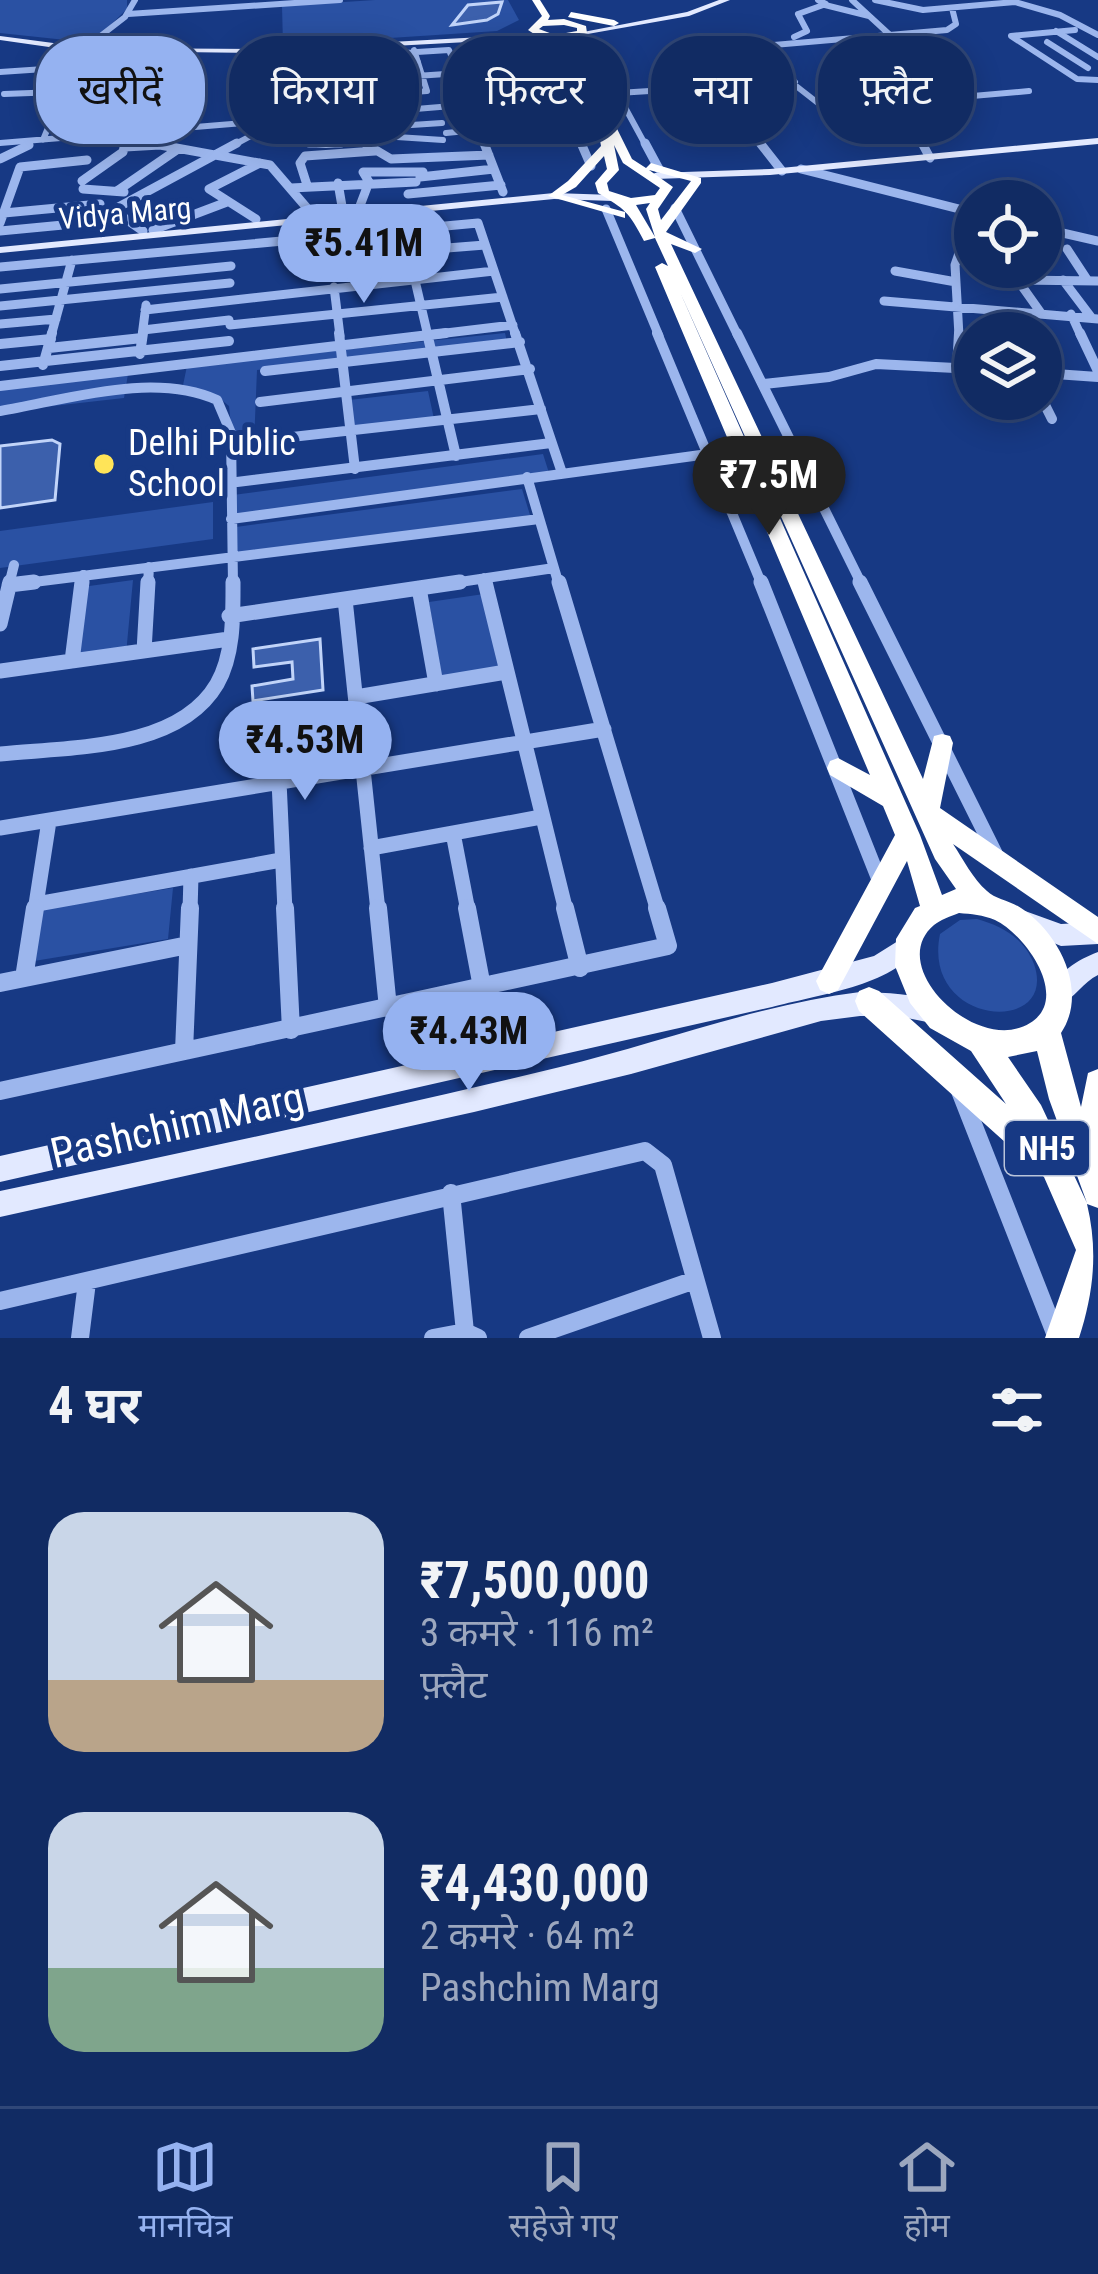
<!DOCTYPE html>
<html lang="hi">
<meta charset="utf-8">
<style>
:root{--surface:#112b63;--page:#1a3369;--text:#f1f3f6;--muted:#9ca7be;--line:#304778;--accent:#95b2f1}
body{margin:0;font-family:"Roboto Condensed","Noto Sans Devanagari",sans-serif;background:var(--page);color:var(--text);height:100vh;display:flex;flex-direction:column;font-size:45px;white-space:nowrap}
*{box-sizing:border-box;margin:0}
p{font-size:39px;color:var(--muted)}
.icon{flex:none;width:66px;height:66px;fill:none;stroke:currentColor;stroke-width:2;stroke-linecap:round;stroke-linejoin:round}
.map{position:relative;height:1338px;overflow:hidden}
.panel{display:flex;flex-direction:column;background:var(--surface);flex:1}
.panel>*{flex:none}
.guide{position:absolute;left:36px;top:36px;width:1026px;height:108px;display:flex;gap:24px}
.buttons{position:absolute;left:954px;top:180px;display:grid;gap:24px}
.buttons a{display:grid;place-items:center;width:108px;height:108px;border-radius:50%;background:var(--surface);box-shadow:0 6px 30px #0003,0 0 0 3px var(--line);font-size:60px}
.price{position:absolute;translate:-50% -102px;padding:0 27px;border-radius:42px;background:var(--accent);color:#111;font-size:39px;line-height:78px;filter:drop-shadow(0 3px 6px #0008)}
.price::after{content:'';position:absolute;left:50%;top:72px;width:36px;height:27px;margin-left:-18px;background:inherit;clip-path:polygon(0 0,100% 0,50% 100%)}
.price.active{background:#222;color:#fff}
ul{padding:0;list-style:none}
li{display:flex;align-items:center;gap:36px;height:300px;padding:0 48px}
li span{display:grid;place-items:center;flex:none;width:336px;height:240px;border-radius:36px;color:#555}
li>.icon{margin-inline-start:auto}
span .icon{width:144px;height:144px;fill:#fffc;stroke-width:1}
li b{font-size:51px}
h2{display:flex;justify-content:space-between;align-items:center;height:144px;padding:0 48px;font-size:51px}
.pill{padding:0 42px;border-radius:48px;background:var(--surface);box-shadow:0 6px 30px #0003,0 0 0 3px var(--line);font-size:42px;line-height:108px}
.pill.active{background:var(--accent);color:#111}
.dock{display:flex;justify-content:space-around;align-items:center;height:168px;border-top:3px solid var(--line);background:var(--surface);font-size:33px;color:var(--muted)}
.dock a{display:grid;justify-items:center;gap:6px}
.dock .active{color:var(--accent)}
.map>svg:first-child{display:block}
</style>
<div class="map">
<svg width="1098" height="1338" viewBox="0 0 1098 1338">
<rect width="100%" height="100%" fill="#173984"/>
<path fill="#2a51a3" d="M0,0H127V9L99,36L75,41L0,33Z
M375,0H508L519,20L497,31L283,45L282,6Z
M394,233L402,275L362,279L356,236Z
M505,333L507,342L257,370L254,443L233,445L229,406L218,397L182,390L187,366Z
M128,374L124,398L0,412V388Z
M428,391L434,419L352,429L349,400Z
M543,454L549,473L232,516L233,495Z
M522,489L530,515L236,556V527Z
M213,502V539L0,568V531Z
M133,580L126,654L71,663L82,587Z
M484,594L500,669L442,678L429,602Z
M339,708L343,753L311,759L308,713Z
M173,888L168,939L34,961L43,909Z
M977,919C1002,926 1024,938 1034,964C1059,1036 921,1027 940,934L960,920Z"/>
<path fill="#3c60ac" stroke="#c1d4f9" stroke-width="3" d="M502,2L498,14L487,20L452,25L468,5Z
M52,440L60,444L55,500L0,508V446Z
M320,639L323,690L253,701L252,686L293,679L292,662L254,667L253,649Z"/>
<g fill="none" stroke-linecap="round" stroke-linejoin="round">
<path stroke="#9cb6ed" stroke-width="6" d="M852,0L890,35
M875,0L923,10L1015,2
M1008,0L1060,15L1098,35
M825,5L869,16
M128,14L340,0
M1075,30L1011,36L1077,79L1098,80
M1056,31L1098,57
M794,37L807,31L798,14L826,4L818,0
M536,40L582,146
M94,41L125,17L135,0
M681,42L763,146
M1047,42L1088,68
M577,60L603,67L646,146
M328,69L329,82L460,73
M0,72L74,67
M289,72L418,62
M795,82L762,46L947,30L956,24L952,8
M618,93L791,82L823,107L836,108L1029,91
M4,94L58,92
M291,101L427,91L414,50
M901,103L924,146
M379,113L381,127L442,123
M290,119L289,60L449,50L486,146
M446,133L477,130
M365,134L360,141L369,146
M43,140L68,79L97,51
M279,140L288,132L304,131L443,140
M279,140L326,145L360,141
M0,143L563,97
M124,146L137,83
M139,146H166
M232,146L275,123"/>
<path stroke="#9cb6ed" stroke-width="9" d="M309,143H341
M364,143L391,159L489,155
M484,143L503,192
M581,143L591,166
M645,143L659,169
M760,143L782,171
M922,143L930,158
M125,147L160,145L270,165L313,215
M0,159L29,145
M801,169L975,213
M420,177L494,169
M82,181L123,152L125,143
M338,183L343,212
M307,185L300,163L305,156L375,151
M291,188L416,182
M83,189L124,192
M117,191L178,149
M408,194L501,185
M675,208L738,336
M606,209L659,336
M358,211L369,182L363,172H423
M4,213L100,204
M256,219L209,189L260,163
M0,223L20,167L87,160
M1041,228L1098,241
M403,229L428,336
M153,230L227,202
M0,231L126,219
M143,231L113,210L237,143
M349,235L356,284
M1067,249L1088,281
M409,251L485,245
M0,267L478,223L516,336
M995,267L1001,276L1019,282L1041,313
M895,271L956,282
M1017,280L1098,281
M1063,280L1091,317
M334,287L340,336
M0,289L231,266
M884,301L1098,319
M0,306L230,283
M145,310L494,271
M1071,314L1081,336
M0,324L56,319
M230,325L503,297
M143,330L229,320
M51,336L72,260
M142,336L146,305
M421,336L513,325
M959,336L955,265L973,213"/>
<path stroke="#9cb6ed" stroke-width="10" d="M339,333L355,469
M427,333L456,456
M515,333L562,473
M657,333L762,585
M737,333L862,585
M1080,333L1098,371
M0,344L51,339
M49,348L142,338
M140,354L143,333
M43,365L52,333
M0,366L229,341
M957,368L959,333
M265,371L520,342
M1041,373L1098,377
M764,384L829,377L876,364L975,369
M0,386L446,333
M1041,397L1052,419
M260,402L530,369
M0,411C66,400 153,371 217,400L231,433L233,585
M230,444L541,409
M527,477L559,585
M229,483L551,443
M231,519L708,454
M484,578L486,585
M9,585L14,565
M10,585L539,519
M82,585L83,575
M148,585L149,567
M440,585L554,568"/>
<path stroke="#9cb6ed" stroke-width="15" d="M485,582L566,911
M559,582L658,911
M761,582L882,887
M860,582L995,853
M9,585L34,582
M419,588L436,684
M345,599L378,911
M229,616L460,582
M0,624L10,582
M144,651L148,582
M72,661L82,582
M0,671L229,639
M356,697L506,672
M0,754C67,747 178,751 217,684C234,655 233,614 233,582
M279,781L285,911
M0,828L604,729
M453,833L468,911
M371,848L541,817
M37,904L281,860
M35,911L49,821
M190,911L191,876"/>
<path stroke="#9cb6ed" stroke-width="18" d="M285,908L291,1030
M378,908L388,1008
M467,908L482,987
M565,908L580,968
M24,978L35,908
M0,983L188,945
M184,1051L190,908
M0,1091L668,946L657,908
M960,1091L1057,1338
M451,1193L465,1332
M0,1301L645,1151L663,1165L712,1338
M80,1338L87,1282
M433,1338L465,1332L478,1338
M528,1338L695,1280"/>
<path fill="#e2e9ff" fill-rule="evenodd" d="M719,0H730L689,16L582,35L578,33L687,12Z
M540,34L543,38L262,53L100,51L91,53L0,40V36L76,46L94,39L115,42V46L109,48L262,49Z
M1098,138V144L770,175L655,179L650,176L655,173L770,169Z
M554,193L613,195L618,198L613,201L554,199L0,253V247Z
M1025,911L1061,924L1098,922V944L1061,946L1017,928L1014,921L1017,914Z
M906,936L914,939L917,947C897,985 812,996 772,1007L0,1182V1156L772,983L874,956Z
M1098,952V975C1083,982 1075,998 1060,1005L1052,1001L1048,993C1058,972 1077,960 1098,952Z
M860,992C887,993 914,993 940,1003L944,1011L940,1019L932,1023L897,1016H860L821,1021L631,1074L474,1112L0,1217V1191C187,1152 374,1112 560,1067C659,1043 758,1005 860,992Z"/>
<path fill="#fff" fill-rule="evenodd" d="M532,0H540L550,16L548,20L564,19L586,26L587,33L576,46L632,159L646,168L651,163L701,178V183L666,232L702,249L695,253L671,244L923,779L934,736L942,734L950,736L953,743L940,808L1098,917V944L953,844C963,859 973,879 987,891C995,899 1011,901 1021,908C1059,933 1089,991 1061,1033L1081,1107L1088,1073L1098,1069V1208L1087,1204C1098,1250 1094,1292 1079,1338H1045L1076,1250L1044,1177L859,1011L855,1001L859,991L869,987L879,991L1006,1104L971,1051L930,1028L910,1003L895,966L896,939L915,908L920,906L907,861L838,990L829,994L820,990L816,981L895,835L883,806L830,775L827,768L830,761L838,758L870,775L655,267L662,263L668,266L655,238L644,241C629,212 625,209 598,193L595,183L607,169L604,156L576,187L562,195L625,212V218L548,196L568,181L601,146L600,140L570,128L575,125L597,132C585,101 571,68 548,43L544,46L504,36L509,33L545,41L528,30L542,16ZM564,25L577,28V31L555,35L539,29L543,26ZM571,38L566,46L577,68L556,40ZM614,145L623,163L660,188L655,195L631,198L609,191L607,183L619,170ZM649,170L691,181L661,220L658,209L673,187ZM650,203L646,209L655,237L636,205ZM680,292L935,859L956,889L942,895L920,835ZM959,913C971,914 983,915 995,920C1025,934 1071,998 1030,1023C978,1056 884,967 934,925C940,920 951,916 959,913ZM1037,1051L1049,1099L1087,1203L1041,1105L1008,1057Z
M571,12L614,20L619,23L614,26L568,17Z"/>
</g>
<circle fill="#ffe458" stroke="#173984" stroke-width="4.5" cx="104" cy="464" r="12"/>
<g text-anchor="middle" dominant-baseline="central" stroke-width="10" stroke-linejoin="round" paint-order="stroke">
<g font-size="30" fill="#fff" stroke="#173984">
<text transform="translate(125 213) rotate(-5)">Vidya Marg</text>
</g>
<rect fill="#173984" stroke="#b9c4da" stroke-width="3" x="1005" y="1121" width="84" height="54" rx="9"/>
<g font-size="33" font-weight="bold" fill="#fff">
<text x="1047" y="1148">NH5</text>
</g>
<g font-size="36" fill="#fff" stroke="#173984" text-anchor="start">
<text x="128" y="443">Delhi Public<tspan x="128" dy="41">School</tspan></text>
</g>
<g font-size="42" fill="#fff" stroke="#173984">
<text transform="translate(177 1125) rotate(-13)">Pashchim Marg</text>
</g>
</g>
</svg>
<div class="buttons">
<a><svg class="icon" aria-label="locate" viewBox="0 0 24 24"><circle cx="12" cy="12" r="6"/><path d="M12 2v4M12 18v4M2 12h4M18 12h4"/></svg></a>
<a><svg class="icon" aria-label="layers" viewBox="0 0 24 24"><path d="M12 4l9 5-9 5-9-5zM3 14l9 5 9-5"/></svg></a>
</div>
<b class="price" style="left:364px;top:306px">₹5.41M</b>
<b class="price active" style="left:769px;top:538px">₹7.5M</b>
<b class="price" style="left:305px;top:803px">₹4.53M</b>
<b class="price" style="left:469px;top:1094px">₹4.43M</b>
<div class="guide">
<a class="pill active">खरीदें</a>
<a class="pill">किराया</a>
<a class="pill">फ़िल्टर</a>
<a class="pill">नया</a>
<a class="pill">फ़्लैट</a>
</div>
</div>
<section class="panel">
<h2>4 घर<svg class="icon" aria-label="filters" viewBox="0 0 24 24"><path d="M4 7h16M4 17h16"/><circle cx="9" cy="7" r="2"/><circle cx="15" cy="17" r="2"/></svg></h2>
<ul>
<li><span style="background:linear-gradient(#c9d6e8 70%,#b9a48a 0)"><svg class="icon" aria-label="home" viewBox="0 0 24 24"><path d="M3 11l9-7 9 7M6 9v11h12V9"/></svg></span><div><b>₹7,500,000</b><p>3 कमरे · 116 m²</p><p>फ़्लैट</p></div></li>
<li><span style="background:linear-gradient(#c9d6e8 65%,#7fa58c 0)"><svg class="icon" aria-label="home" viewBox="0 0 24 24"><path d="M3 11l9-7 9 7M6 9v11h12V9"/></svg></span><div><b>₹4,430,000</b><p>2 कमरे · 64 m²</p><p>Pashchim Marg</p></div></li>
</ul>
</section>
<nav class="dock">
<a class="active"><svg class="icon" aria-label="map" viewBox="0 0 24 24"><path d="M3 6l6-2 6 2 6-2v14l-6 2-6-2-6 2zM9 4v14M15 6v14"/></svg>मानचित्र</a>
<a><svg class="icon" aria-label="saved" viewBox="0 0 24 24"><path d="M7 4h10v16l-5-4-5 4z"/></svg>सहेजे गए</a>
<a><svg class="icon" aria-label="home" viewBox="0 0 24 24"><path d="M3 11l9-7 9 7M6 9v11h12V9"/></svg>होम</a>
</nav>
